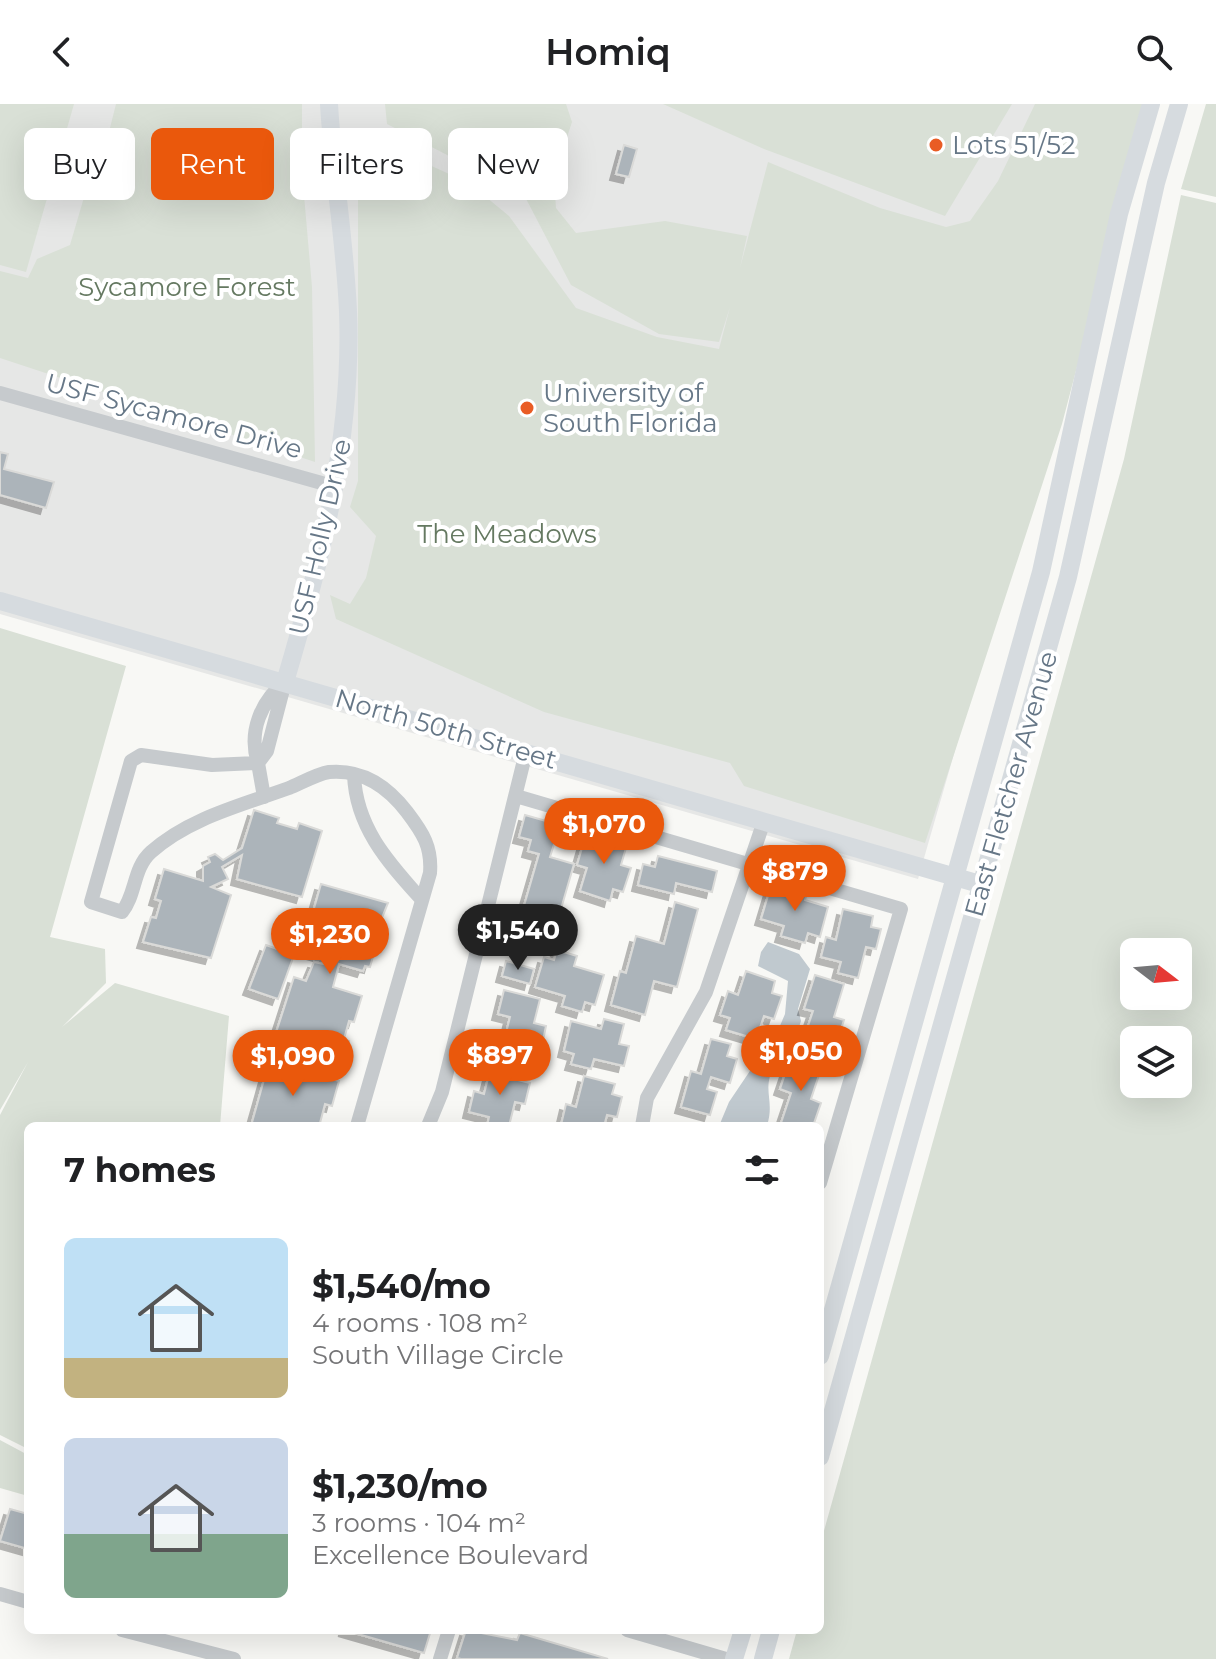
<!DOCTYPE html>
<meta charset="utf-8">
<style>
:root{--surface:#fff;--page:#f6f6f6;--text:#202124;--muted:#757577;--accent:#ea580c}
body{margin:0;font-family:Montserrat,sans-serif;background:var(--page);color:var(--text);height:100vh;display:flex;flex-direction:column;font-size:30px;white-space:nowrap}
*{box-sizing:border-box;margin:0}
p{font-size:26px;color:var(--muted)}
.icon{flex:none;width:44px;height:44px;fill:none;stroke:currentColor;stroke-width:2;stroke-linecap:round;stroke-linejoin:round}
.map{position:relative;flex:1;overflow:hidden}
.panel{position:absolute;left:24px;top:1018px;width:800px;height:512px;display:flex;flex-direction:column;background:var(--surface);border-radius:12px;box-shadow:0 8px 32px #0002}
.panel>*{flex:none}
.banner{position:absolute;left:24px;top:24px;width:800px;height:72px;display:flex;gap:16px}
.needle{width:52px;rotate:106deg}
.controls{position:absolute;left:1120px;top:834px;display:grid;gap:16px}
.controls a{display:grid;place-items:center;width:72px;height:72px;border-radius:12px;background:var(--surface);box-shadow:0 8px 32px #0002;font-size:40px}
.price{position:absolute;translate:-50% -68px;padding:0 18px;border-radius:28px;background:var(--accent);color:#fff;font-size:26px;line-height:52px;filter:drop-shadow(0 2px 4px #0008)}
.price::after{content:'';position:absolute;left:50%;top:48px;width:24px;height:18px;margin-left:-12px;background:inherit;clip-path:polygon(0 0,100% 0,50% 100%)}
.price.current{background:#222;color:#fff}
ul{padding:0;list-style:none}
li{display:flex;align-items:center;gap:24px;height:200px;padding:0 40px}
li span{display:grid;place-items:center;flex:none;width:224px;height:160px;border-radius:12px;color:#555}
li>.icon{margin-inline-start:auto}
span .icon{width:96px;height:96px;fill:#fffc;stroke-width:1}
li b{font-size:34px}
h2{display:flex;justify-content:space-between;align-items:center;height:96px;padding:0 40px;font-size:34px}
.tag{padding:0 28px;border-radius:12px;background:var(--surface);box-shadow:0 8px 32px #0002;font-size:28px;line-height:72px}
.tag.current{background:var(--accent);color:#fff}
header{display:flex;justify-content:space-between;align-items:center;height:104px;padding:0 40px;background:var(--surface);font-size:36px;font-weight:600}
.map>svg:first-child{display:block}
</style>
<header><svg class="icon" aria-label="back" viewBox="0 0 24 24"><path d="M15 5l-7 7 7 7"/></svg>Homiq<svg class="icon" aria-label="search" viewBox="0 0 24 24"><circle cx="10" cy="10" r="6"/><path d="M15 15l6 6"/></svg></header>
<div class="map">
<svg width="1216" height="1555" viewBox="0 0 1216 1555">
<defs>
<filter id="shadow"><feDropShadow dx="-6" dy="6" stdDeviation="0" flood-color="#0004"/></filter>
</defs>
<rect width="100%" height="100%" fill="#f8f8f5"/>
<path fill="#e6e7e6" d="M0,0H1141L918,775L0,510Z"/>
<path fill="#d9e0d6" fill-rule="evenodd" d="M0,0H74L26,168L0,161Z
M116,0H302V68L312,183L315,358L0,254V167L28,174L37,155L70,141L97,49L110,24Z
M385,0H566L572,18L554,73L556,104L576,129L665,117L747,132L740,164L768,58L880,104L946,123L970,117L998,77L1035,0H1146L1062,320L925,739L744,682L730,659L544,608L336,515L330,491L350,500L366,474L376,432L350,403L358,377V92L345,71L353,44L370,34L469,79L509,112L576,204L657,233L719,245L730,203L719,238L659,230L571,181L523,89L502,73L451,53L387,20Z
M663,0H1012L945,112L764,45Z
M1206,0H1216V93L1181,85Z
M1181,91L1216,99V1555H789L797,1526H820V1441L1124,355ZM1134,848H1178V892H1134ZM1134,936H1178V980H1134Z
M0,524L126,562L50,833L105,845L106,879L62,923L115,879L229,912L220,1022H28V1345L0,1331V1011L28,958L0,1006Z
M0,1336L28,1351V1392L0,1384Z"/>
<path fill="#c0c9cf" d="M768,838L799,850L810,865L798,905L801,917L794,938L783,943L774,936L785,910L788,877L758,862L761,848Z
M760,952L771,958L782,957L778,971L770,972C765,990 774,999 767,1022H719L729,998Z"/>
<path fill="#acb4ba" stroke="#dadad8" stroke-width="2" filter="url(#shadow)" d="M624,41L637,45L629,73L616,70Z
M0,348L8,350L4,365L54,378L46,404L0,391Z
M254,706L279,714L277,719L297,725L299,719L322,727L302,793L237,775L242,751L222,763L228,775L211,783L231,791L211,854L143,838L151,813L156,814L161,797L155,795L164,765L203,777V762L210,758L208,753L215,750L223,756L242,744Z
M525,711L560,721L550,753L574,760L552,836L517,826L539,750L528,747L531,736L519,733Z
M598,728L628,737L621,761L631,764L623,788L613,785L610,797L580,787L587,764L577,761L584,737L594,740Z
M658,752L717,767L712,788L676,779L674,790L638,781L643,760L655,763Z
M785,779L808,786L805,796L828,803L820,833L808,829L805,839L781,832L784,822L761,815L770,785L781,789Z
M321,780L388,799L371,841L376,842L370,863L365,862L363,867L339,860L333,883L362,892L354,918L349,917L344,935L349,937L341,963L302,951L276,941L274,935L294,873L306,877L314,858L324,860L326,853L302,846Z
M675,798L698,805L677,883L654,877L645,911L611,901L620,867L626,869L636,832L664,840Z
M843,805L873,812L871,823L881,825L876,845L866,843L858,874L838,869L841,858L821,853L826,833L836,836Z
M266,841L294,851L278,895L249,885Z
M557,846L577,852L574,862L604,871L595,901L585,898L582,908L562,902L565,892L535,883L544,853L554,856Z
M506,857L534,865L530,880L502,872Z
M746,867L775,877L772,889L782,892L774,915L764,912L756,935L726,926L730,914L720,911L728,887L738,891Z
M815,871L844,880L834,913L844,916L833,950L802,940L813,907L804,905Z
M504,886L540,895L534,919L546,922L541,946L528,943L525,955L501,949L510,913L498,910Z
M604,915L624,920L619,940L629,942L624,962L594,955L591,965L571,960L574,950L564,947L571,917L601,925Z
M711,935L731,940L727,952L737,955L730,979L711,973L707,985L717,988L710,1011L681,1003L691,967L701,970Z
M791,952L822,962L811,995L821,999L813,1022H780L791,989L780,985Z
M269,958L339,977L332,1002L325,1000L320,1019L326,1022H251Z
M492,959L512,964L510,974L530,979L525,1000L515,998L509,1022H487L489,1013L469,1008L474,987L484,990Z
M584,972L615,980L612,990L622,993L617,1013L607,1011L604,1022L561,1021L566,1000L576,1003Z
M10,1405L28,1410V1445L0,1437Z
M344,1526H431L424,1549Z
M466,1526L517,1536L520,1529L608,1555H461L457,1554Z"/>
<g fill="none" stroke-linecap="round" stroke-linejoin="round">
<path stroke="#c6cacd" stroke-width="14" d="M0,289L336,383
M285,578L267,647L258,659C248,628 261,597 285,578Z
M354,671C356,724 389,759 422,796
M516,692L901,805L820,1079
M264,693L258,659L212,661L141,651L131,657L91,798L122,808C136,791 133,764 151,748C189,714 242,701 289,684C301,679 317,670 329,668C363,665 388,683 407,708C423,729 432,743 430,769L357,1022
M428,1022L442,988L526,648
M642,1022L647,994L706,888L764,717
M0,1490L28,1498
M122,1526L234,1555
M627,1526L726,1555
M440,1555L449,1526"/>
<path stroke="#d6dbdf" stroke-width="18" d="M0,497L983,781
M285,578C321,457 353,334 348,207C345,138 333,69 329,0
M820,1252L1041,468L1119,110L1151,0
M820,1353L1068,473L1156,79L1179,0
M734,1555L743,1526
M763,1555L771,1526"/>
</g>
<g fill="#e95c24" stroke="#fff" stroke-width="3">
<circle cx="936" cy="41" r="8"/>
<circle cx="527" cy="304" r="8"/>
</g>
<g text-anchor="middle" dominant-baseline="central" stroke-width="8" stroke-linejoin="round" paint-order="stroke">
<g font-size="26" fill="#667787" stroke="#fff" text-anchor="start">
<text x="952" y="41">Lots 51/52</text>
<text x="543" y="289">University of<tspan x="543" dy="30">South Florida</tspan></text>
</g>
<g font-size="26" fill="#657961" stroke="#fff">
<text x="187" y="183">Sycamore Forest</text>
<text x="507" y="430">The Meadows</text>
</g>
<g font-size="26" fill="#667787" stroke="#fff">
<text transform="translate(174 312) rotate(15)">USF Sycamore Drive</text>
<text transform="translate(320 433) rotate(-77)">USF Holly Drive</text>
<text transform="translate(446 625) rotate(16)">North 50th Street</text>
<text transform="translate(1011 680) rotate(-74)">East Fletcher Avenue</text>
</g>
</g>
</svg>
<div class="controls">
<a><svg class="needle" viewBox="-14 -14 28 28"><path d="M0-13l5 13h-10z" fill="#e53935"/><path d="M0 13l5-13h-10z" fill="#757577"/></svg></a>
<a><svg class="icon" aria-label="layers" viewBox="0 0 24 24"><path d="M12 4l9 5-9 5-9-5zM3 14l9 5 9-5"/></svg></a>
</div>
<b class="price" style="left:604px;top:762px">$1,070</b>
<b class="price" style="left:795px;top:809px">$879</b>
<b class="price current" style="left:518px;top:868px">$1,540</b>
<b class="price" style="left:330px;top:872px">$1,230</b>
<b class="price" style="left:801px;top:989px">$1,050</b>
<b class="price" style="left:500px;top:993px">$897</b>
<b class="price" style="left:293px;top:994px">$1,090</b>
<div class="banner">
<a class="tag">Buy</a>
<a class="tag current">Rent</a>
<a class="tag">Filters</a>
<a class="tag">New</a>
</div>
<section class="panel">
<h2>7 homes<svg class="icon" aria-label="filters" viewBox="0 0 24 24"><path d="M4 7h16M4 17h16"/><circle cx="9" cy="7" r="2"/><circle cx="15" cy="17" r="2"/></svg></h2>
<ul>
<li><span style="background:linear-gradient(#bfe0f5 75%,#c2b280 0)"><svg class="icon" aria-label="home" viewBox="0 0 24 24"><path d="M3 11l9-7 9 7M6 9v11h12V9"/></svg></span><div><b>$1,540/mo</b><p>4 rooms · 108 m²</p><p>South Village Circle</p></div></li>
<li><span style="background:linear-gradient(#c9d6e8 60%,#7fa58c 0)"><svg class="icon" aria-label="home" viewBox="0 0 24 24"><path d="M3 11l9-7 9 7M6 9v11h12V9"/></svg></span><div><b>$1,230/mo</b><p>3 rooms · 104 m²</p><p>Excellence Boulevard</p></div></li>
</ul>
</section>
</div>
